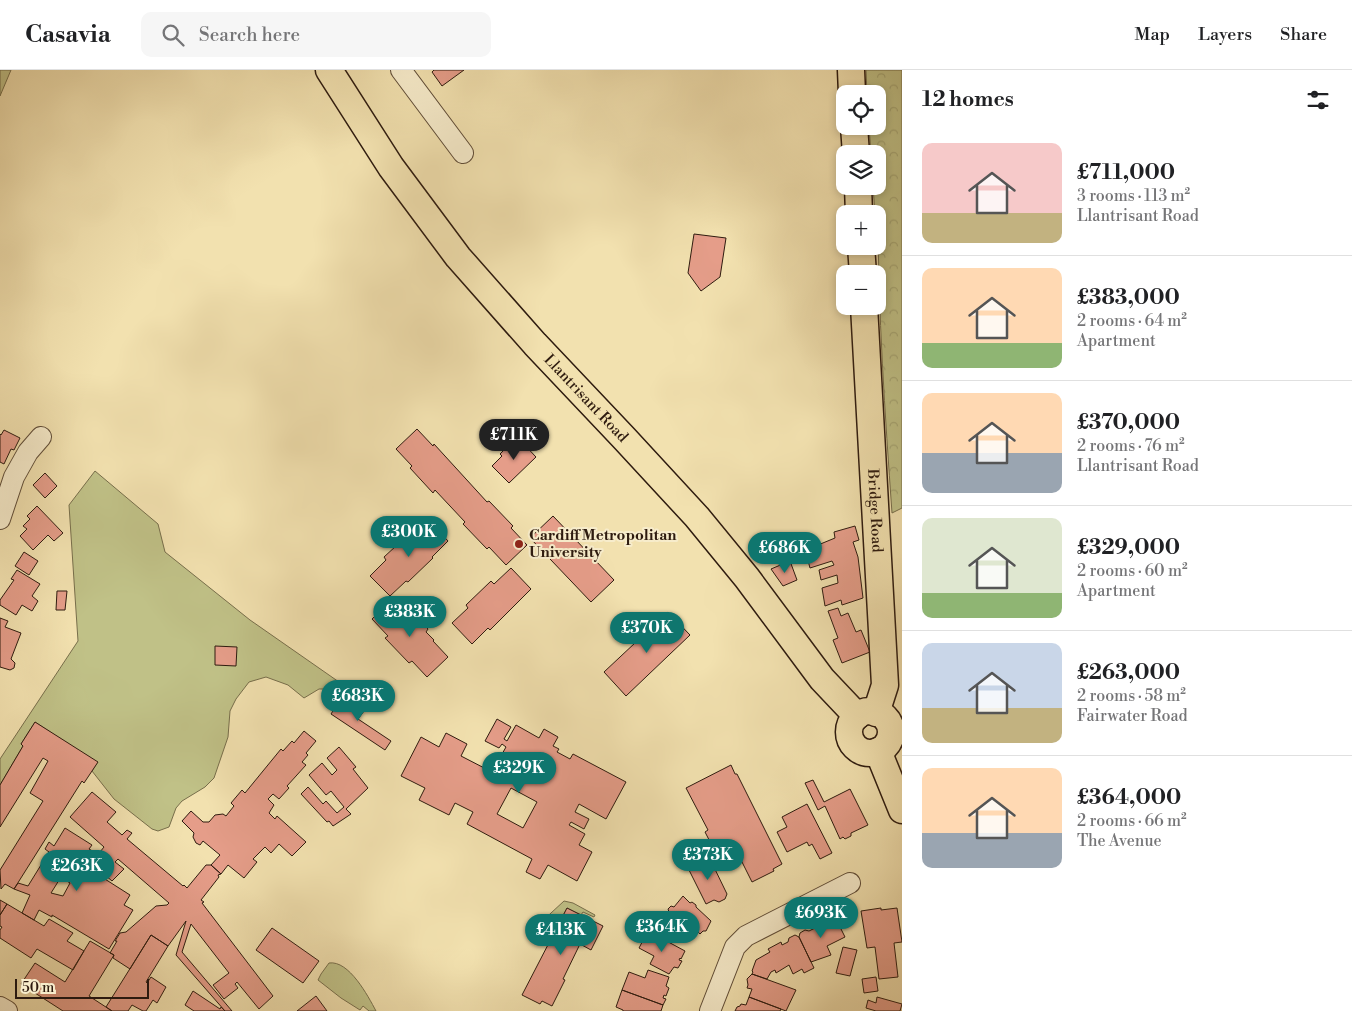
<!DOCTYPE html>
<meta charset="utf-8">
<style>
:root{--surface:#fff;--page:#f6f6f6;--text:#202124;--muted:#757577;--line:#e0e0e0;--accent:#0f766e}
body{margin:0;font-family:"Libre Bodoni",serif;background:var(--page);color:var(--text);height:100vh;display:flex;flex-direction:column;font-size:19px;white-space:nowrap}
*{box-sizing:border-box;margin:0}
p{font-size:16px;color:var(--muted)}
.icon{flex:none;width:28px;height:28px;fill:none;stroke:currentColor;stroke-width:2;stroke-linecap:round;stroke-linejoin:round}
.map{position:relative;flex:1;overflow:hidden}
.details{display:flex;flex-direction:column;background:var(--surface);width:450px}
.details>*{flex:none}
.fabs{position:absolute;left:836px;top:15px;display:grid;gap:10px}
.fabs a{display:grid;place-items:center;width:50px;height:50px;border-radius:10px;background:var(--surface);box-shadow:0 2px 8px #0003;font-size:25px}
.scale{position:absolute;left:15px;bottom:12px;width:134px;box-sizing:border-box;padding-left:5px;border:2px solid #2e1b0f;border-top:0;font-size:14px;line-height:18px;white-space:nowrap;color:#2e1b0f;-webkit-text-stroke:4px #f7eccb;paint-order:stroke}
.price{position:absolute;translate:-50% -42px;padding:0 11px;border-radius:18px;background:var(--accent);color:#fff;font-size:16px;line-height:32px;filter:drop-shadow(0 1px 2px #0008)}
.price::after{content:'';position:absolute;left:50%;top:30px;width:15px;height:11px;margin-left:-8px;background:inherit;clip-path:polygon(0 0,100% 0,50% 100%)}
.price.active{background:#222;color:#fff}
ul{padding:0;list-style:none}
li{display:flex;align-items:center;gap:15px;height:125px;padding:0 20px}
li+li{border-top:1px solid var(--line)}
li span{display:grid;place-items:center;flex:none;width:140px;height:100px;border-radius:10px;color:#555}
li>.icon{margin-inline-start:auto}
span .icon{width:60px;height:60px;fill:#fffc;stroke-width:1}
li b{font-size:21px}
h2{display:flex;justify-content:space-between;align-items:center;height:60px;padding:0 20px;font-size:21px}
header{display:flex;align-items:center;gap:30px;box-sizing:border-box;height:70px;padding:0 25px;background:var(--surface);border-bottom:1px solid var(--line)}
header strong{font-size:24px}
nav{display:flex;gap:28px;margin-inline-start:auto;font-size:18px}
.search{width:350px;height:45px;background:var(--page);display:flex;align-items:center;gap:12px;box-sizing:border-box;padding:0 18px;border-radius:10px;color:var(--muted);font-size:19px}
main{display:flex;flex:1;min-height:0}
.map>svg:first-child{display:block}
</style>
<header>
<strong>Casavia</strong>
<div class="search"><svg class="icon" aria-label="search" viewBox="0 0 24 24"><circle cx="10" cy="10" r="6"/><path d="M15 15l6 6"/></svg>Search here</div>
<nav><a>Map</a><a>Layers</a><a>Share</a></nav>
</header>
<main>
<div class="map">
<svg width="902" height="941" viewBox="0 0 902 941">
<defs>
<pattern id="park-crowns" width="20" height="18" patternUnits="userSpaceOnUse" patternTransform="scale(1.25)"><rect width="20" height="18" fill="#c0c187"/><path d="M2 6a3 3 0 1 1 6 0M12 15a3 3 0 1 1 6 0" fill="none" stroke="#a5a573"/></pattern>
</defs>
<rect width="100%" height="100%" fill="#f2e1af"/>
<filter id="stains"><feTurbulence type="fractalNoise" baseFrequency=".004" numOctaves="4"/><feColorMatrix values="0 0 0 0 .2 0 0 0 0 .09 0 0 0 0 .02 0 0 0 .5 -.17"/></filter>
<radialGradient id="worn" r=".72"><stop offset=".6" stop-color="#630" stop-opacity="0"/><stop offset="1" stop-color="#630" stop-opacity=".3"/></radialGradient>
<path fill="#c0c187" stroke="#776e4b" d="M0,0H11L0,26Z
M95,401L158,454L165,482L250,550L339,612L332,619H319L304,628L288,615L266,607L249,612L236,629L230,641L228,667L214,708L205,717L182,731L176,738L169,757L158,761L152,759L114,729L92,701L97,693L35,652L21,674L23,676L0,715V689L78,571L69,435Z
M564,831L573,833L595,845L594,847L583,842L581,845L567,838L552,867L538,858V855Z
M329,893C349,890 368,926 376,941H369L363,936L360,940L341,928L318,910L321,904Z"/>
<path fill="url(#park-crowns)" stroke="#776e4b" d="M866,0H902V438L892,443C885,344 878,242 878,144H875L873,116H878V84H871L869,56H878V24H867Z"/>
<path fill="#e59d89" stroke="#2e1b0f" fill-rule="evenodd" d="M434,0H464L442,16L432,2Z
M694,164L726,168L720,207L701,221L688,203Z
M417,359L433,376L434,374L487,432L489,431L513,456L511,458L527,475L506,495L489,477L487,479L463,454L465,452L435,420L433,423L410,398L412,396L396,379Z
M4,360L20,368L14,380L11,379L4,394L0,392V364L1,365Z
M520,370L536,387L509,413L492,396L502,386L500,384L507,377L510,380Z
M45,403L57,416L45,428L33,415Z
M37,436L63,463L54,471L48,465L33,480L20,466L27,459L23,456L30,449L27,446Z
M553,446L614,510L591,532L530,468Z
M429,450L448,471L432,487L433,488L408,512L406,511L390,526L370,506L386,490L384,487L409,464L412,466Z
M855,456L859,470L853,472L858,487L863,528L842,535L841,530L825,536L822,518L838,513L837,505L821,510L819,500L834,495L832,491L810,498L807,487L820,482L818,475L835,468L834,462Z
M24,482L38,491L29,505L15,496Z
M790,491L797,510L783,516L771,499Z
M511,498L531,519L490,560L488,558L472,574L452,553L468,538L466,535L491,511L494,514Z
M17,500L40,514L32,526L38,531L32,541L22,535L16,545L0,535V530L14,510L11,509Z
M57,521H67L65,540H56Z
M393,529L418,553L421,551L428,559L426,562L434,570L433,571L448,587L427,607L412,591L409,593L385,568L388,566L372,549Z
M838,538L841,546L848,543L856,562L861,560L870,582L842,593L833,570L838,568L828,541Z
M668,542L690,565L626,626L604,602Z
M0,548L8,551L5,557L21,563L11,589L15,593L14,598L10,600L0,597Z
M215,576L237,577L236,596L215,595Z
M342,627L364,641L358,649L391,671L385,680L331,644Z
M497,649L511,657L504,669L507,671L516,655L539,668L544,659L558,667L553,676L559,679L557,682L570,689L573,684L626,712L606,749L579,734L575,742L589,749L584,759L571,752L569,755L585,764L579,775L592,782L577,811L548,795L540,809L526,802L532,789L467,754L473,742L455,733L449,745L419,730L425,718L401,706L421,667L439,677L446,663L467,674L461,686L492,702L506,677L502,674L499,678L485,671ZM511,718L537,732L523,758L497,744Z
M35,652L98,692L84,713L82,711L14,819L5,814L1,819L0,800L43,731L30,723L48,691L43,688L0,757V715L23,676L21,674Z
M304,661L316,671L306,683L308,685L302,692L306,695L287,716L289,718L279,729L273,724L268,729L274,735L269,743L275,749L277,746L306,772L292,786L279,774L271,783L265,777L253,789L257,792L244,808L228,795L221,804L211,795L220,785L203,771L200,775L196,773L193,767L194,763L182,751L191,741L203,752H209L215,745L223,744L226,746L234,736L231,733L242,720L245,723L281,679L283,681L292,671L294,673Z
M339,677L356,697L353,699L368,718L346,739L351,744L333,756L329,751L327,752L301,724L308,717L323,734L326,731L337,743L344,737L331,721L326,725L309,705L322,693L332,705L337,700L327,688Z
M731,695L735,704H737L782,794L773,799L774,801L752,812L741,790H739L737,783L720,791L705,762L708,760L686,718Z
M813,710L824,732L850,719L868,755L851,763V766L845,769L843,767L840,769L825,736L818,740L805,713Z
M92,722L116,742L107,752L122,765L127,760L132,763L127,769L183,816L184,815L187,818L206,795H211L221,804L218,805L219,807L201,830L204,832L202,833L273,926L259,939L237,912L235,914L238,918L224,929L213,915L229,903L191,854L182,882L232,941H225L176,885L186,851L168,876L151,865L130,899L113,888L114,885L110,883L117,871H115L120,863L126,862L156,836L167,835L169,833L118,789L115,792L124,799L112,811L91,793L104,777L70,747Z
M807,734L832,783L820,789L812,774L809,776L807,772L787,782L777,762L787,757L782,747Z
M65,758L92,775L89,779L96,783L86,797L130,825L124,835L133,840L109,879L52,845V847L39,840L34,850L22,843L30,825L14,819L18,813L28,816L49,782L45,779L49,772L54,776ZM61,807L70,813L63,826L51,823Z
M710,789L727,824L725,829L719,832L714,830L706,834L687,796L697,791L699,794Z
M683,826L690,833L692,832L696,835V837L711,851L706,861H703L700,864L695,859L690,866L666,846L669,842L668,839L671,836L674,837Z
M0,830L7,834L0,845Z
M7,834L44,856L49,849L73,863L67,871L84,881L73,900L37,879L31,888L0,868V860L2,857L0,856V845Z
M567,838L603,856L591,880L580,874L563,909L565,910L552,936L542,931L540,934L522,925Z
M881,838V840L897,838L902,872L894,873L898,907L879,909L875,877L867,878L861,841Z
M836,849L845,867L827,876L831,885L811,892L799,867L800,863L805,860L809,861L815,858L814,856L827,850L828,853Z
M272,858L319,891L303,913L256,880Z
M648,861L685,881L681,889L680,888L679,890L682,891L678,898L674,897L669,904L650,894L654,886L639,878Z
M151,865L168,876L146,912L147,913L151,907L166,917L157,933L153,930L146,941H143L132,935L128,941H112L106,937Z
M795,865L799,867L814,898L804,903L802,899L793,904L789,895L776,903L775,900L771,902L767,909L752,904L753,902L752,901L756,890L770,882L768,879L781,872L782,875L788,872L789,868Z
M90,871L114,885L89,926L112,941H63L21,914L35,893L65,912Z
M843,877L857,880L850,906L836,903Z
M648,900L669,907L666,916L669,918L666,926L664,925L663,928L666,929L663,935L622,920L629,902L645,908Z
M752,904L796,920L786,941L749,927L752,919L747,918L748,915L747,909Z
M876,907L878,921L864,923L862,909Z
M622,920L663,935L661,941H623V940L616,937Z
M193,921L220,939L221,937L225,941H194L185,935Z
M316,926L327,941H297Z
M749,927L781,939L780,941H735L737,937L740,936L741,934L746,935Z
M877,927L902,934L900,941H876L866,938L868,930L876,933Z"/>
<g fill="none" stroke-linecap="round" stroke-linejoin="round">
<defs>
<path id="minor" d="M401,0L463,83
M0,449L14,407L28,382L41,367
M0,937L7,941
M710,941L735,877L746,866L850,813"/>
<g id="major">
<path id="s1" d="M329,0L391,97L458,187L535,274L624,368L697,447L747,508L822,609L857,646"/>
<path d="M851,0L852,24"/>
<path d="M854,56L856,84"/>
<path d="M858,116L859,144"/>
<path d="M861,176L863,204"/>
<path id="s2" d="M864,236L885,615L876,643"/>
<circle cx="870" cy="662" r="21"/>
<path d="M878,681L902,740"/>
</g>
</defs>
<use href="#minor" stroke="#5f4c37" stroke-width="22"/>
<use href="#major" stroke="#2e1b0f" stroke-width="29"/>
<use href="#minor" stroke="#f7eccb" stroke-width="20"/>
<use href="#major" stroke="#f2e1af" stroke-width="26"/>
</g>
<circle fill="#8f2418" stroke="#f7eccb" stroke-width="2" cx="519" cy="474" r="5"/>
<g text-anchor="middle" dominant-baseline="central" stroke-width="4" stroke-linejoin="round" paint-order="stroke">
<g font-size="15" fill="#2e1b0f" stroke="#f7eccb">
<text stroke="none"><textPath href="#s1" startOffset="418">Llantrisant Road</textPath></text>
<text stroke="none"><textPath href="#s2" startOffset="205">Bridge Road</textPath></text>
</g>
<g font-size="15" font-weight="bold" fill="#2e1b0f" stroke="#f7eccb" text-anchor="start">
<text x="529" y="465">Cardiff Metropolitan<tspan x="529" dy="17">University</tspan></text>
</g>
</g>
<rect width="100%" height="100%" filter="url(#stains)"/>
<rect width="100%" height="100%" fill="url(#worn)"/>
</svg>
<div class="fabs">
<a><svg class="icon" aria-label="locate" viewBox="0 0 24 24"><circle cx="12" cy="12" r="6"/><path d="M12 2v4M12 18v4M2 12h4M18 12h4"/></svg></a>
<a><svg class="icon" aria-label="layers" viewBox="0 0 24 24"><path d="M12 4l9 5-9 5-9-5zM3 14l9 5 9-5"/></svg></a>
<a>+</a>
<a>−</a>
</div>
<div class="scale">50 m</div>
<b class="price active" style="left:514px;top:391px">£711K</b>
<b class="price" style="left:409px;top:488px">£300K</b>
<b class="price" style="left:785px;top:504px">£686K</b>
<b class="price" style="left:410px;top:568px">£383K</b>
<b class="price" style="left:647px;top:584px">£370K</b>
<b class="price" style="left:358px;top:652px">£683K</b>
<b class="price" style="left:519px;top:724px">£329K</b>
<b class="price" style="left:708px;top:811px">£373K</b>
<b class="price" style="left:77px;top:822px">£263K</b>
<b class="price" style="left:821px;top:869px">£693K</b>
<b class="price" style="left:662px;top:883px">£364K</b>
<b class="price" style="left:561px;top:886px">£413K</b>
</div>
<section class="details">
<h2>12 homes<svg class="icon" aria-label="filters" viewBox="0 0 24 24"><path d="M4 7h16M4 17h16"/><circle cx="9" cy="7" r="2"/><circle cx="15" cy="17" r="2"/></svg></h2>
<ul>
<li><span style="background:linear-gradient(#f6c9c9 70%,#c2b280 0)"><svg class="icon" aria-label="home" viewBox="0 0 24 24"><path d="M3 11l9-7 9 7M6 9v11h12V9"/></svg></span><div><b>£711,000</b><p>3 rooms · 113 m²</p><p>Llantrisant Road</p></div></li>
<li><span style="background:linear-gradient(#ffd9b3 75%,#8fb573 0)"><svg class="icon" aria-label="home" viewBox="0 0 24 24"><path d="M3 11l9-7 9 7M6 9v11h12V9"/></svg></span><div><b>£383,000</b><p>2 rooms · 64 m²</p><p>Apartment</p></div></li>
<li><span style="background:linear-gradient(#ffd9b3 60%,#9aa5b1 0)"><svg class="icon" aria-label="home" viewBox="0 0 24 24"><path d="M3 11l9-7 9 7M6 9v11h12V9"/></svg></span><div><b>£370,000</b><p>2 rooms · 76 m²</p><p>Llantrisant Road</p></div></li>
<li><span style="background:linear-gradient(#dfe7d0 75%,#8fb573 0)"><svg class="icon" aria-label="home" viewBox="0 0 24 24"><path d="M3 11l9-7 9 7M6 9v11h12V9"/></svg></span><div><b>£329,000</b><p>2 rooms · 60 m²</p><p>Apartment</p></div></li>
<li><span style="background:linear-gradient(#c9d6e8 65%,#c2b280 0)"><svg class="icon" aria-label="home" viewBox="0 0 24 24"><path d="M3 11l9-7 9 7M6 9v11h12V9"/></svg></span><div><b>£263,000</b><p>2 rooms · 58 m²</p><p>Fairwater Road</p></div></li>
<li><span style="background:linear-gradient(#ffd9b3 65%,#9aa5b1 0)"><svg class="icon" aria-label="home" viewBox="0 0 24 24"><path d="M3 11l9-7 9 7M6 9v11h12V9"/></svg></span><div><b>£364,000</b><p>2 rooms · 66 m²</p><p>The Avenue</p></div></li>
</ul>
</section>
</main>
